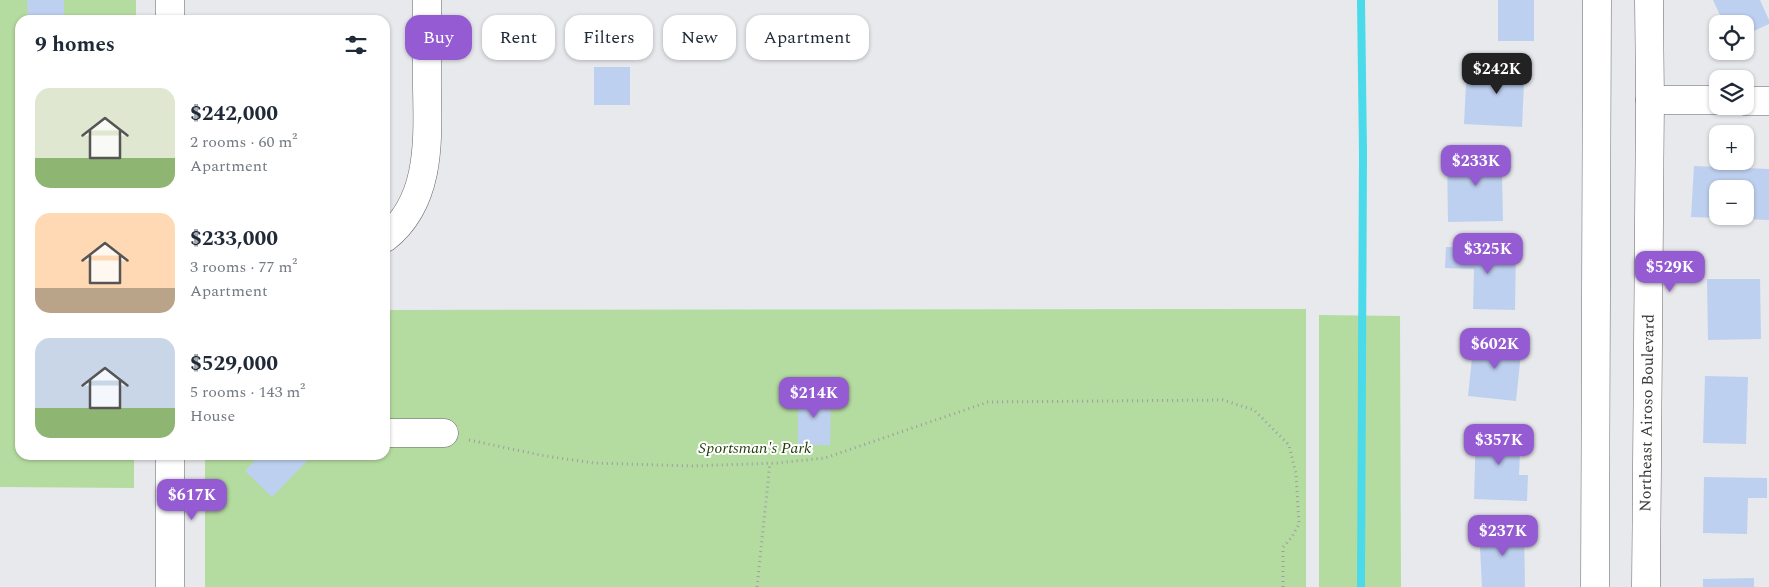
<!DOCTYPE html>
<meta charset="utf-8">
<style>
:root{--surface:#fff;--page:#f2f2f3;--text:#1f2937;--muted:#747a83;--accent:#945bd2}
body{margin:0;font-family:Spectral,serif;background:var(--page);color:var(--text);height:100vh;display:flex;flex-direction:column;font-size:19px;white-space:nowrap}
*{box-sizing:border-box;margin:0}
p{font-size:16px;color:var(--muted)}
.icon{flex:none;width:28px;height:28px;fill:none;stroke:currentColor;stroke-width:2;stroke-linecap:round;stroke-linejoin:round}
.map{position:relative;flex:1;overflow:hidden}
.panel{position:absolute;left:15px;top:15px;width:375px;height:445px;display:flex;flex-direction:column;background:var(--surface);border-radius:15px;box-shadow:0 1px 4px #0004}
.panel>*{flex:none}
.top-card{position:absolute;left:405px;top:15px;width:475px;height:45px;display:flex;gap:10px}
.controls{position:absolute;left:1709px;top:15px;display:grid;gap:10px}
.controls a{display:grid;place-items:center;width:45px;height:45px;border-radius:10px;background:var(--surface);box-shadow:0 1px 4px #0004;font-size:25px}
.price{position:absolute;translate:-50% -42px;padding:0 11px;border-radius:10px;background:var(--accent);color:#fff;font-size:16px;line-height:32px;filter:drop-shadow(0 1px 2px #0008)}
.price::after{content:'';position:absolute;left:50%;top:30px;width:15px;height:11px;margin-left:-8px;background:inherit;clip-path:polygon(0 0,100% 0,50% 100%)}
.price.active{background:#222;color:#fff}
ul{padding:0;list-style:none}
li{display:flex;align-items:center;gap:15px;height:125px;padding:0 20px}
li span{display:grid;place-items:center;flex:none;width:140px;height:100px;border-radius:15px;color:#555}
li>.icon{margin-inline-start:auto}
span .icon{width:60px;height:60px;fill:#fffc;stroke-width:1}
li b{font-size:21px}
h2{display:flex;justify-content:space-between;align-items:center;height:60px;padding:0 20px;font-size:21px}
.tag{padding:0 18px;border-radius:15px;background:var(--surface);box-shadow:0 1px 4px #0004;font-size:18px;line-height:45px}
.tag.active{background:var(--accent);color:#fff}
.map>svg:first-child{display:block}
</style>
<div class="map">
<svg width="1769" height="587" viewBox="0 0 1769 587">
<rect width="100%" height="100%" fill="#e7e9ec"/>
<path fill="#b5dca0" d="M0,0H136V20H20V455H134V488L0,487Z
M1306,309V587H205V455H385V310Z
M1319,315L1400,316L1401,587H1319Z"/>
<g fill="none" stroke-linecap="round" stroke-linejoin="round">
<path stroke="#4adae9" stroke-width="8" d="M1361,587L1363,153L1361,0"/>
</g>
<path fill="#bed0f0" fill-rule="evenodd" d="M27,0H64V20H28Z
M1498,0H1534V41H1498Z
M1713,0H1760L1769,20V24L1745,35V24H1724Z
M1484,58L1525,60L1522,127L1464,124L1466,84L1482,85Z
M594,67H630V105H594Z
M1506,153V174H1502L1503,221L1448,222L1447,154Z
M1694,166L1769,169V220L1691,217ZM1718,189H1745V216H1718Z
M1446,247L1516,249L1515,310L1473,309L1474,269L1445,268Z
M1707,279H1760L1761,339L1708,340Z
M1474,339L1522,344L1516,401L1468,396Z
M1705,376L1748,377L1746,444L1703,443Z
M798,393L831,394L830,445H798Z
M1476,429L1521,430L1519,475H1528L1527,501L1474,499Z
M260,455H301L307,461L272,497L245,471Z
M1704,477L1767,478V498H1748L1747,534L1703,533Z
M1524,526L1525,587H1482L1479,527Z
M1754,578V587H1703V579Z"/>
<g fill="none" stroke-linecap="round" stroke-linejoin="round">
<defs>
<path id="minor" d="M170,0V20
M1650,100H1718
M1745,101H1769
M385,238C431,202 428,141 427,88C427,59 427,29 427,0
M385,433H444
M170,455V587"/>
<path id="major" d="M1595,587L1597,0
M1646,587L1650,100L1649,0"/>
</defs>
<use href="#minor" stroke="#65676a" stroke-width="29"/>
<use href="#major" stroke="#65676a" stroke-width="29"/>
<path stroke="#9c9d9f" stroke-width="3" stroke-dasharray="1 4" stroke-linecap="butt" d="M469,440L545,456L594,463L693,466L777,463L825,458L988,402L1223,400L1254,410L1289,445L1296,474L1299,524L1292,537L1283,547V587
M757,587L770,463"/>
<use href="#minor" stroke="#fff" stroke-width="28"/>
<use href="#major" stroke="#fff" stroke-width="28"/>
</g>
<g text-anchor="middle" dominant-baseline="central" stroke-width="4" stroke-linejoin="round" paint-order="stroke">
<g font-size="16" fill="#3b3b3c" stroke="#fff">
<text transform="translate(1647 413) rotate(-89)">Northeast Airoso Boulevard</text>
</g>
<g font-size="16" font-style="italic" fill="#1e3e04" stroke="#fff">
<text x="755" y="448">Sportsman's Park</text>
</g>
</g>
</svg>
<div class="controls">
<a><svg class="icon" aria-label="locate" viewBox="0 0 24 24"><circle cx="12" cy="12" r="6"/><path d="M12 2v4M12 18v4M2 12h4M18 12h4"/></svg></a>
<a><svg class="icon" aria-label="layers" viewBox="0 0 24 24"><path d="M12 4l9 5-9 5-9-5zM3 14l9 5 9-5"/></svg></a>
<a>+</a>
<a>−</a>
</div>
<b class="price active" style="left:1497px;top:95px">$242K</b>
<b class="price" style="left:1476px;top:187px">$233K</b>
<b class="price" style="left:1488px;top:275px">$325K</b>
<b class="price" style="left:1670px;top:293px">$529K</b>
<b class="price" style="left:1495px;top:370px">$602K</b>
<b class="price" style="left:814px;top:419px">$214K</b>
<b class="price" style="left:1499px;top:466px">$357K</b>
<b class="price" style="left:192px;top:521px">$617K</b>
<b class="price" style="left:1503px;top:557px">$237K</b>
<div class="top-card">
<a class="tag active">Buy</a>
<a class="tag">Rent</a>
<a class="tag">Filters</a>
<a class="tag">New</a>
<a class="tag">Apartment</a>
</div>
<section class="panel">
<h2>9 homes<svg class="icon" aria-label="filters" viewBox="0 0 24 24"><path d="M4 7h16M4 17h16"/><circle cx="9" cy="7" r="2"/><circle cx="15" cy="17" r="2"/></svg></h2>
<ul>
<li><span style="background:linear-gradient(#dfe7d0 70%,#8fb573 0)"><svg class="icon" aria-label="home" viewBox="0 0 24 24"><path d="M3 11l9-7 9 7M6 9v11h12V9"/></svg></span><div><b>$242,000</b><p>2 rooms · 60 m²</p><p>Apartment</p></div></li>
<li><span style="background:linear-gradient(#ffd9b3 75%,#b9a48a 0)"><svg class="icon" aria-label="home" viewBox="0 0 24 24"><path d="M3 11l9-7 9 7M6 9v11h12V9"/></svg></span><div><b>$233,000</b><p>3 rooms · 77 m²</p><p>Apartment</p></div></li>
<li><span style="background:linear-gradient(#c9d6e8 70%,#8fb573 0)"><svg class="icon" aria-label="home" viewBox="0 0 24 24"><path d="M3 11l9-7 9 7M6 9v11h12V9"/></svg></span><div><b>$529,000</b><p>5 rooms · 143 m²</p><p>House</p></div></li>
</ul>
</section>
</div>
